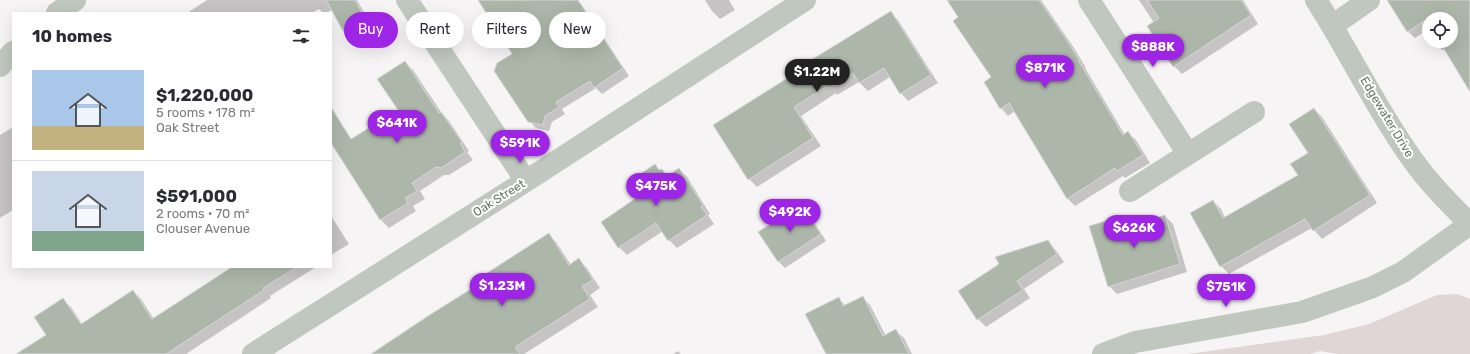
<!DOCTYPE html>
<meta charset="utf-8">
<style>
:root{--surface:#fff;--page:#f2f2f3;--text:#2b2b33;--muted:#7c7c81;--line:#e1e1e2;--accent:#9f25e6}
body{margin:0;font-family:Rubik,sans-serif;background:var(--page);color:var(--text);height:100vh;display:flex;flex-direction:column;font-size:15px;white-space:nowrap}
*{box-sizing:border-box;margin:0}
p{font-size:13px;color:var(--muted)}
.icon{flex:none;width:22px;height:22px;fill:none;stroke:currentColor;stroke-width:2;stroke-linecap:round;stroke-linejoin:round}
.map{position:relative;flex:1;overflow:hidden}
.drawer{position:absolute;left:12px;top:12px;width:320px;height:256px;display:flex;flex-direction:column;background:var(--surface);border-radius:0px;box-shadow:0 4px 16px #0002}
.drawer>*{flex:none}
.guide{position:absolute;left:344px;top:12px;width:380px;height:36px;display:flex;gap:8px}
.fabs{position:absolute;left:1422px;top:12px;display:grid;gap:8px}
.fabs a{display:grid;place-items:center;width:36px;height:36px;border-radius:50%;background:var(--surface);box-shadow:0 4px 16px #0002;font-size:20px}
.price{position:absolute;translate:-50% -34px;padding:0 9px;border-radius:14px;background:var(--accent);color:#fff;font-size:13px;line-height:26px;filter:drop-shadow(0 1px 2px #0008)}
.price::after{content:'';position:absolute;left:50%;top:24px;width:12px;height:9px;margin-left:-6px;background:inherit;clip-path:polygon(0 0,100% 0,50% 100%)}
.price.on{background:#222;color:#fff}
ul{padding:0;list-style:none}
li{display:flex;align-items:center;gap:12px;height:100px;padding:0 20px}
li+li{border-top:1px solid var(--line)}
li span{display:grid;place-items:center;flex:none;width:112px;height:80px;border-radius:0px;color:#555}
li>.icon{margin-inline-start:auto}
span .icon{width:48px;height:48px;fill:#fffc;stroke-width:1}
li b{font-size:17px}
h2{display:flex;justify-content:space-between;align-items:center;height:48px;padding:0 20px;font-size:17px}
.chip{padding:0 14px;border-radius:18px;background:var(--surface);box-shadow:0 4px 16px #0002;font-size:14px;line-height:36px}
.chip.on{background:var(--accent);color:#fff}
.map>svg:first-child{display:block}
</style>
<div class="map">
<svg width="1470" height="354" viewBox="0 0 1470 354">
<rect width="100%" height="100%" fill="#f7f4f6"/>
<path fill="#dfd6d5" d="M1457,294L1470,299V354H1337L1320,351L1310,354H1188L1324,335L1369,324L1437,295Z"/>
<path fill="#0003" d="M207,0H357L378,37L357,48L350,41L332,10L326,13H323L319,9L312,13H187Z
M479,0H552L584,11L591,18L629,76L602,94L596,88L562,109L565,114L552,122L549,131L536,128L529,121L513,54Z
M705,0H730L729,1L735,10L720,19L712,11Z
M948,0H1041L1074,48L1086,68H1085L1125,135L1128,133L1136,140L1150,163L1125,178L1123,176L1075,206L1067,198L1015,111L1008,116L1001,108L992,78L960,17Z
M1139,0H1243L1258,24L1182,74L1174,66L1154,23Z
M1388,0H1470V90L1449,56L1443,49L1438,41H1451V19H1429V29L1415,38L1407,31Z
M890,12L898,20L938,83L908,101L901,93L890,77L868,91L859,82L837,95L836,93L801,116L821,146L757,187L749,179L814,62Z
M405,62L413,70L441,112L449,121L469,151L467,152L473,160L449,175H444L420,191L425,199L413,206L416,211L389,228L381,220L336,149L399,110Z
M1314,109L1322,117L1377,203L1322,239L1312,228L1229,274L1221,266L1213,201L1221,209L1225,218L1299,175L1309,153Z
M13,127V210L0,218V135Z
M655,166L668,176L679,169L687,177L710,214L708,215L714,224L677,248L669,240L663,231L627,255L619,247L640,197Z
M801,205L807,211L826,241L785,268L779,262L760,232Z
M331,216L349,244L331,255Z
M1165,216L1173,224L1187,272L1117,294L1109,286L1112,220L1120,230Z
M548,234L556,242L571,265L579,260L587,268L600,288L590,295L598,307L524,354H373L491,278Z
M1047,241L1055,249L1064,262L1024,289L1030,298L986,327L978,319Z
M234,267H316L270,296L271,298L186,354H18L48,335L63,300L71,307L82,324L133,291L141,299L154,319Z
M862,297L870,305L886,336L896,331L904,338L912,354H827L839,299L846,306Z
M678,351L681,354H673Z"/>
<path fill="#acb7a9" stroke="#d9d6d8" d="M326,0H355L371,29L349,42Z
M478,0H578L623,68L594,88L590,81L556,102L559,107L545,116L543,125L528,122L494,71L497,63L512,54Z
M947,0H1039L1066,39L1079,60H1078L1123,135L1128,131L1143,155L1117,171L1115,168L1067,199L1009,103L1000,109L984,82L991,77L953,21L958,17Z
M1147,0H1241L1251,15L1173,67L1147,26L1159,18Z
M1387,0H1470V92L1444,49L1442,50L1436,41H1451V19H1429V29L1424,21L1407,32Z
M891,11L931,75L900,94L884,68L859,83L853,73L829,88L827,86L794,107L813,138L748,180L713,125L813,62L811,60Z
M405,61L439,113L441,112L462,142L460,143L465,152L441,168L436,167L412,183L417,191L405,198L408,203L380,220L331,143V107L351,139L398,110L377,79Z
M1314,108L1370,195L1313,231L1305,219L1220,267L1190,213L1213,200L1223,218L1298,175L1290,164L1308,153L1289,124Z
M655,164L659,170L662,169L667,176L679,168L703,205L701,207L707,215L668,241L656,223L618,248L601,222L639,196L630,181Z
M801,204L821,234L778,262L758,232Z
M1165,215L1180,264L1108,287L1089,226L1112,219L1116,230Z
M549,233L569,265L579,258L593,280L582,286L590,299L515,347L520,354H371L428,316L490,277L487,273Z
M1048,240L1057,254L1017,281L1023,290L977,320L958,291L999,264L995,257Z
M232,267H297L263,288L264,290L166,354H16L46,335L34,317L63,298L81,324L133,290L152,319Z
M863,296L883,336L896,329L909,354H826L805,314L839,297L843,306Z"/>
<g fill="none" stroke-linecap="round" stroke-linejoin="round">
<path stroke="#bfc7be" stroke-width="22" d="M407,0L526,181
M1089,0L1188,154
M1316,0C1349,51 1376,109 1412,159C1429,183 1449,203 1470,224
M57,13L75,0
M1332,26L1369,0
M0,66L13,52
M1130,191L1254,112
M253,354L526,181L805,0
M1103,354L1135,342L1302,312L1359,292L1373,287L1403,272L1470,224"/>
</g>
<g text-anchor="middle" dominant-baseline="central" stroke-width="4" stroke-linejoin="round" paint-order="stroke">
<g font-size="12" fill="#627a5e" stroke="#fff">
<text transform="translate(1387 117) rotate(59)">Edgewater Drive</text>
<text transform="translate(499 198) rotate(-32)">Oak Street</text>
</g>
</g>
</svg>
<div class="fabs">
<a><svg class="icon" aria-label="locate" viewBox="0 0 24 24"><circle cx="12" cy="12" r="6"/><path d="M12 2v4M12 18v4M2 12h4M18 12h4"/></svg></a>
</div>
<b class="price" style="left:1153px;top:68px">$888K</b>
<b class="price" style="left:1045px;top:89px">$871K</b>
<b class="price on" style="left:817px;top:93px">$1.22M</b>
<b class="price" style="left:397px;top:144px">$641K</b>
<b class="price" style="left:520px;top:164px">$591K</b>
<b class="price" style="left:656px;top:207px">$475K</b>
<b class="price" style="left:790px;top:233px">$492K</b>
<b class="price" style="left:1134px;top:249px">$626K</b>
<b class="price" style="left:502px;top:307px">$1.23M</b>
<b class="price" style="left:1226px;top:308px">$751K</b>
<div class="guide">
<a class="chip on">Buy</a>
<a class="chip">Rent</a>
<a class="chip">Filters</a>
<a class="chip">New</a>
</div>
<section class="drawer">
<h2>10 homes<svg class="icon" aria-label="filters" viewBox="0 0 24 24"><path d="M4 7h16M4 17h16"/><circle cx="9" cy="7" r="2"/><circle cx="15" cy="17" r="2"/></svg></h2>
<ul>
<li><span style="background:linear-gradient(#a9c7e8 70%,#c2b280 0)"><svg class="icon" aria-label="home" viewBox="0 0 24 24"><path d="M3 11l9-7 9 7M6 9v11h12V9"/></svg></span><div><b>$1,220,000</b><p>5 rooms · 178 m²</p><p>Oak Street</p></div></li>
<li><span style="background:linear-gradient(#c9d6e8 75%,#7fa58c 0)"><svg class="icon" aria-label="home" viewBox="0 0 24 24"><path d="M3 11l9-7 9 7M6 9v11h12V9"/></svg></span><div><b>$591,000</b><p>2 rooms · 70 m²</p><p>Clouser Avenue</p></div></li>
</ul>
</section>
</div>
